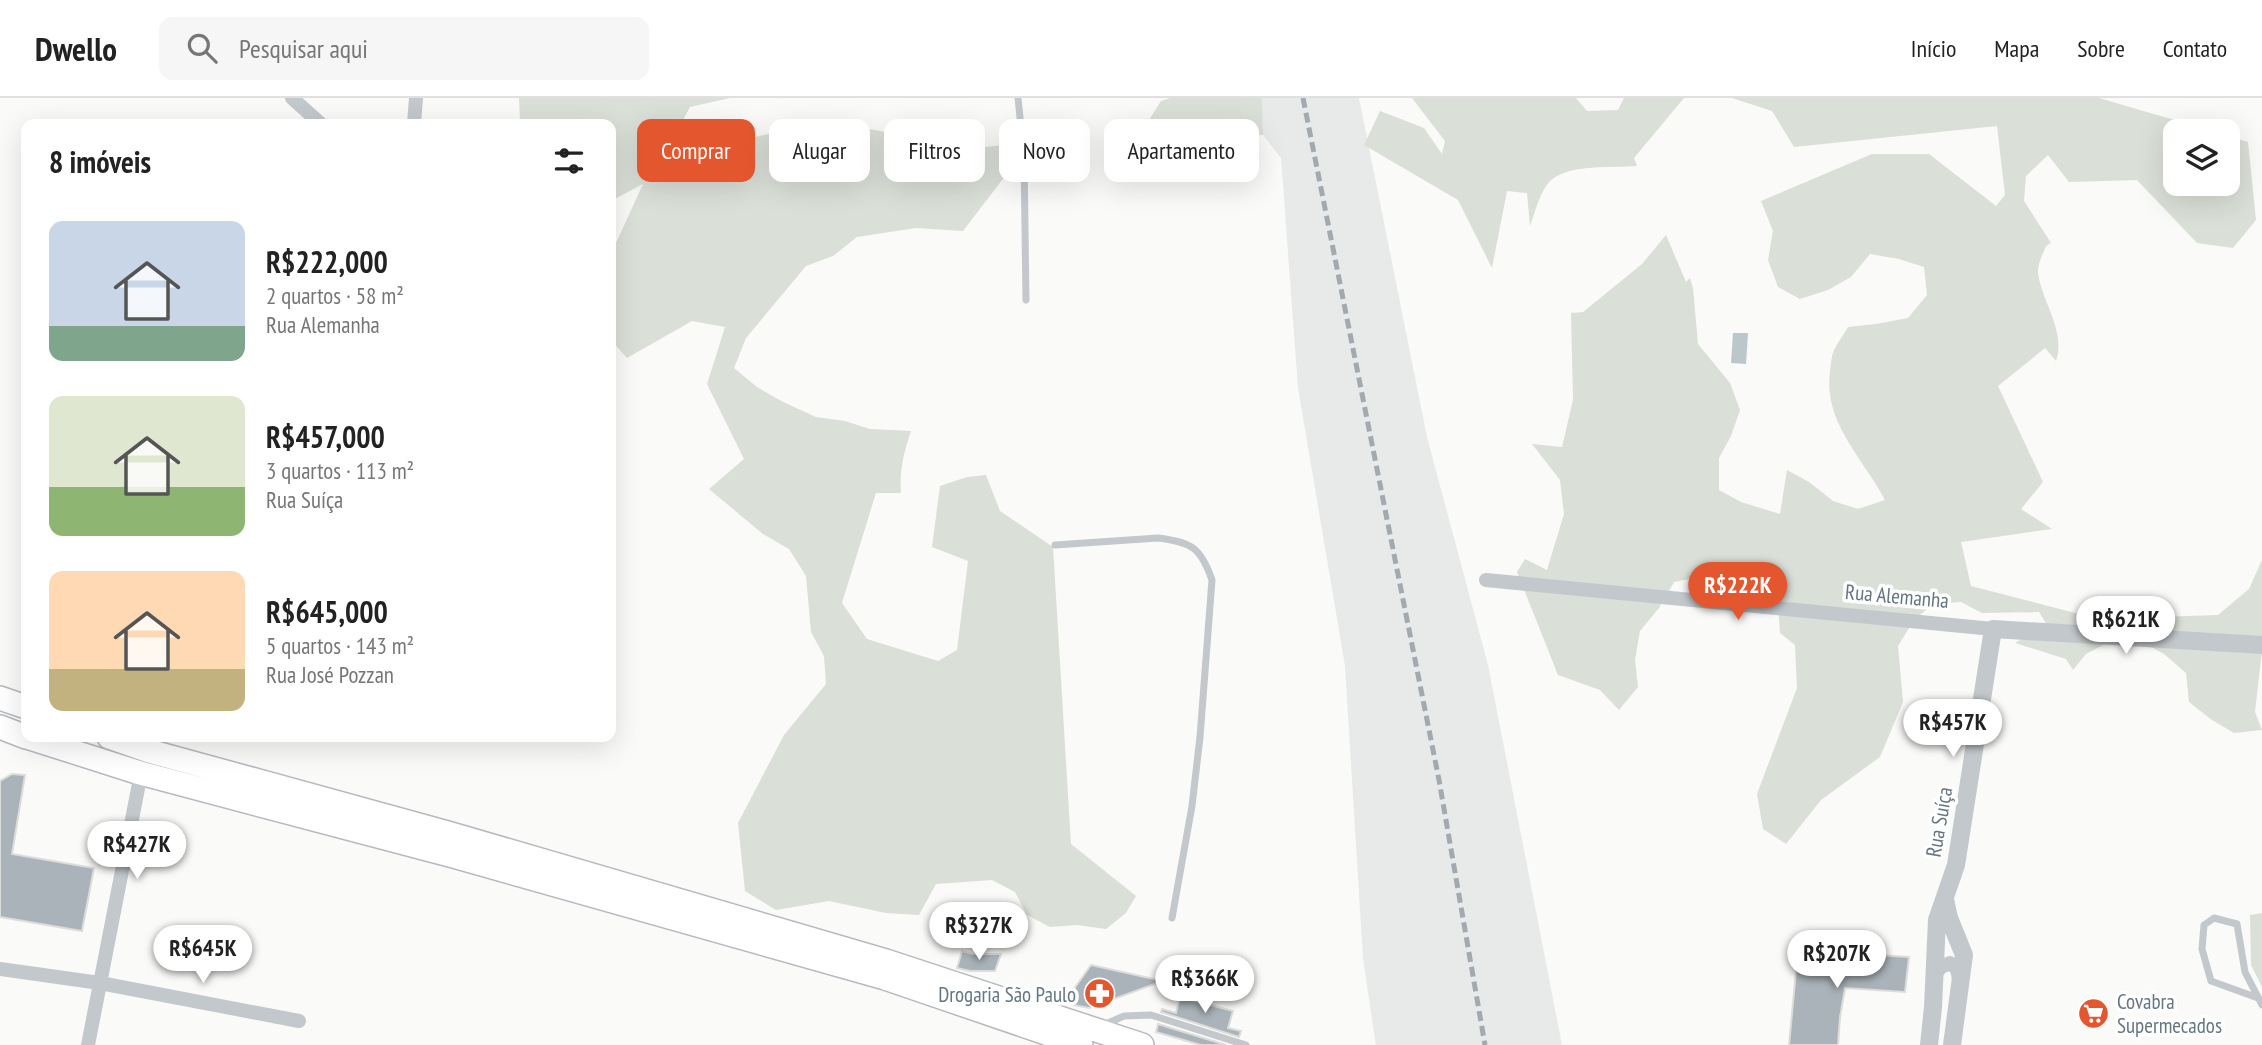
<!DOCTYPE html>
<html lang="pt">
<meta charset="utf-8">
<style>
:root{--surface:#fff;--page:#f6f6f6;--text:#222;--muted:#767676;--line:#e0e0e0;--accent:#e4572e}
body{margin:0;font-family:"PT Sans Narrow",sans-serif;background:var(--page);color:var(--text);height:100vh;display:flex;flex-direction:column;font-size:26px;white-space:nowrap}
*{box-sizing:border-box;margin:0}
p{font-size:23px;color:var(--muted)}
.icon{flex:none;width:38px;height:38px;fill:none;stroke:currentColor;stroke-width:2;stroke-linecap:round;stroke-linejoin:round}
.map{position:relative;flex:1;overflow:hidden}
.sheet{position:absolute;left:21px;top:21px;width:595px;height:623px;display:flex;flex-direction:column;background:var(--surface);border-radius:14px;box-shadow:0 7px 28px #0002}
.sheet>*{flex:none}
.banner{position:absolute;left:637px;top:21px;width:665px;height:63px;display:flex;gap:14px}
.fabs{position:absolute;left:2163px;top:21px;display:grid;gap:14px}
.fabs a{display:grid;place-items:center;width:77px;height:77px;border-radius:14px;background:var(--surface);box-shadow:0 7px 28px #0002;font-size:35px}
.price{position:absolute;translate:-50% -60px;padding:0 16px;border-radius:24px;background:#fff;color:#222;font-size:23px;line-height:46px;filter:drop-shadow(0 2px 4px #0008)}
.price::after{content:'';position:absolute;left:50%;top:42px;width:21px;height:16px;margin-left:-10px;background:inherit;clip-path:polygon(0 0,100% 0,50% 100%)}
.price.on{background:var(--accent);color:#fff}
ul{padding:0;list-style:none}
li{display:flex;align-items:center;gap:21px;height:175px;padding:0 28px}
li span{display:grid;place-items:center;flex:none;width:196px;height:140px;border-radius:14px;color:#555}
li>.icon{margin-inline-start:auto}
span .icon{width:84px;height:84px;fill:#fffc;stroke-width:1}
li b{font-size:30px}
h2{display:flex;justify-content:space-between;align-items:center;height:84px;padding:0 28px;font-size:30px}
.tag{padding:0 24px;border-radius:14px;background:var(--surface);box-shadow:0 7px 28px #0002;font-size:24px;line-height:63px}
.tag.on{background:var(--accent);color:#fff}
header{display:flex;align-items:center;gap:42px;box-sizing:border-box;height:98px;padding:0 35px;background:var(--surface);border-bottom:2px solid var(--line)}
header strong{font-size:33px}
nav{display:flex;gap:38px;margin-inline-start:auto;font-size:24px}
.search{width:490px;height:63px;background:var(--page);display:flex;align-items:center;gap:18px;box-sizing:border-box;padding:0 24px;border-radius:14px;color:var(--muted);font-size:26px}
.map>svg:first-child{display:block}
</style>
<header>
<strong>Dwello</strong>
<div class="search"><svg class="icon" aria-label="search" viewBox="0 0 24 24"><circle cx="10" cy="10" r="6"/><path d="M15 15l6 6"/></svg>Pesquisar aqui</div>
<nav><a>Início</a><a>Mapa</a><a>Sobre</a><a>Contato</a></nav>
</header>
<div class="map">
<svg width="2262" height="947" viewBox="0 0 2262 947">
<rect width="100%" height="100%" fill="#fafaf8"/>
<path fill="#e8e9e9" d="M1262,0H1359L1427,339L1488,567L1562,947H1376L1363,861L1345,568L1298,290L1281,60L1263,37Z"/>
<path fill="#dadfd7" d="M519,0H730L690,9L675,37L716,48L777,34L795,61L842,26L973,50L974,48L976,50L1004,47L1026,35L1029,47L963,133L916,130L857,139L833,158L806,168L746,240L734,270L757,289L783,304L816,319L845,323L870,331L911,333C904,354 899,373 901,395H876L842,505L867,541L938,563L957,552L968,463L932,449L940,388L967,379L986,377L1000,413L1053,449L1071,746L1136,798L1126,815L1106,831L1077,827L1050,829L1027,817L1015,794L992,782L936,786L919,817L886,815L829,803L776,812L745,793L738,725L784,637L826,586L824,558L811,534L806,478L789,451L763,436L709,391L744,361L707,286L725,229L692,223L627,260L611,242V156L643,86L611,103V26H520Z
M1170,0H1262L1263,37L1139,38L1161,3Z
M1412,0H1576L1587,13L1618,12L1624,0H1684L1634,60L1637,68C1612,70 1570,66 1551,82C1540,93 1535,114 1530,128L1527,95L1507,93L1492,170L1458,102L1364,47L1380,13L1424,30L1442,56L1445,43Z
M1732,0H2099L2212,33H2175V86H2228V38L2248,44L2256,122L2233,150L2197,145L2137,82L2069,84L2048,57L2026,78L2024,103L2051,145L2046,148C2043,156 2037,167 2038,175C2042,205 2066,232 2056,263L2045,250L1998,288L2043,384L2021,411L2052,431L1961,444L1971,488L2098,521L2218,517L2249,491L2262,462V553L2255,614L2262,632L2234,635L2212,622L2189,604L2186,575L2164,556L2137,541L2109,544L2086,556L2073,572L2066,561L2015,545L2047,527L2039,514L1982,515L1961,504L1933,506L1914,522L1898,548L1903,604L1880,659L1821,702L1786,746L1763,731L1757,696L1797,590L1795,547L1780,535L1778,507L1750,509L1728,497L1705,478L1674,484L1659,510L1640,533L1635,562L1638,589L1619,612L1600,592L1558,577L1517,474L1525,461L1547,472L1564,416L1560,382L1532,346L1562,349L1573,302L1571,215L1583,214L1642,166L1666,137L1686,184L1690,180L1693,190L1698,246L1730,285L1740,312L1731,338L1719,360V392L1741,404L1780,416L1787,372L1809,384L1833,403L1858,411L1885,402C1863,360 1823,324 1830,274C1831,267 1831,259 1834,252C1838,244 1844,236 1848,229L1876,226L1908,220L1927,197L1924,169L1899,161L1870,156L1851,179L1828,192L1800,201L1778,189L1768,162L1773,133L1761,103L1872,56H1929L1996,108L2005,97L1997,28L1794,49L1772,13Z
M2262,815V889L2251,867L2250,817Z"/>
<path fill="#bbc7cb" d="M1733,235H1748L1746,266L1731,265Z"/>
<path fill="#aab3b9" stroke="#dcdcda" stroke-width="2" d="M12,676L25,677L12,756L94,770L82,833L0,819V683Z
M1798,852L1909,859L1905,894L1845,890L1840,919L1838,947H1789Z
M962,853L972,856H1001L995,873H970L957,870Z
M1091,867L1163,883L1089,910L1064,905Z
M1180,899L1233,913L1228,930L1241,933L1239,939L1161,914L1162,911L1176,915Z
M1158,926L1226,947H1201L1156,934Z"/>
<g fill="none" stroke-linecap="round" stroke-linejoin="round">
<defs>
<path id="primary" d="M0,600L26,609
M0,629L26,639
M27,639L140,675L453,758L885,880L1081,947
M109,639L149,653L448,735L886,863L1142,947"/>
</defs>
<use href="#primary" stroke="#b5babe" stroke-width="26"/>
<path stroke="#c3c8cc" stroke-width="7" d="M1018,0L1024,58L1026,202
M1055,447L1158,440C1192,444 1201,450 1212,482L1200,639L1192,708L1172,820
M2258,900L2211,883L2202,851L2204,827L2214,820L2237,826L2245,874L2262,907
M1101,928L1124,918L1151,917L1246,947"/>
<path stroke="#c3c8cc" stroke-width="14" d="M292,0L321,26
M414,26L416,0
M1486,482L1993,531
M0,871L100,885L299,923
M1934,878L1941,869L1950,865L1957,871L1959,881
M88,947L142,670"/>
<path stroke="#c3c8cc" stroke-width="18" d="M1945,801L1949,820L1964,857L1952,947
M1929,947L1933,909L1937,822L1956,767L1993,531L2262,547"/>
<use href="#primary" stroke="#fff" stroke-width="23"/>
<path stroke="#a2aab0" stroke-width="5" stroke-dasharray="10 5" stroke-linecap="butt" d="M1303,0L1439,682L1485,947"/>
</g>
<defs>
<symbol id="pharmacy-disc" viewBox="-11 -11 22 22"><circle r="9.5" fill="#e4572e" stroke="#fff"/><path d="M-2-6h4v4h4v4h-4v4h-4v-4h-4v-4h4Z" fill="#fff"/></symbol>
<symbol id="supermarket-disc" viewBox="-11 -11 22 22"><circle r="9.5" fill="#e4572e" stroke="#fff"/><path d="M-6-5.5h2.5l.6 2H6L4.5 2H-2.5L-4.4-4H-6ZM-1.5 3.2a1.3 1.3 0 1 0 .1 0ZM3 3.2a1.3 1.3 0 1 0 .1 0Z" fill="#fff"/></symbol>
</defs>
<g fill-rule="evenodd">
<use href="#pharmacy-disc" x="1082" y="878" width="35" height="35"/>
<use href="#supermarket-disc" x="2076" y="898" width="35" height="35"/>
</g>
<g text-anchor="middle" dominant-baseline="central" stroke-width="7" stroke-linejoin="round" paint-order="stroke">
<g font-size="21" fill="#657683" stroke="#fff">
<text transform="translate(1897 498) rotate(5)">Rua Alemanha</text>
<text transform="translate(1939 724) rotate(-80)">Rua Suíça</text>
</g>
<g font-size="21" fill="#657683" stroke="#fff" text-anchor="end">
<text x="1076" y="896">Drogaria São Paulo</text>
<text x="2117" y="903" text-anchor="start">Covabra<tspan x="2117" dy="24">Supermecados</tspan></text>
</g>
</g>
</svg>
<div class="fabs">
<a><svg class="icon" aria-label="layers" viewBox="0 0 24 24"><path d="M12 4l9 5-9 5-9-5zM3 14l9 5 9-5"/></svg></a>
</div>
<b class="price on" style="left:1738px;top:524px">R$222K</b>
<b class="price" style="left:2126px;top:558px">R$621K</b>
<b class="price" style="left:1953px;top:661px">R$457K</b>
<b class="price" style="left:137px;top:783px">R$427K</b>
<b class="price" style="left:979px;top:864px">R$327K</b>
<b class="price" style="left:203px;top:887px">R$645K</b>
<b class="price" style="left:1837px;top:892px">R$207K</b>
<b class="price" style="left:1205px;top:917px">R$366K</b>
<div class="banner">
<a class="tag on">Comprar</a>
<a class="tag">Alugar</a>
<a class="tag">Filtros</a>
<a class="tag">Novo</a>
<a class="tag">Apartamento</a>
</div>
<section class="sheet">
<h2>8 imóveis<svg class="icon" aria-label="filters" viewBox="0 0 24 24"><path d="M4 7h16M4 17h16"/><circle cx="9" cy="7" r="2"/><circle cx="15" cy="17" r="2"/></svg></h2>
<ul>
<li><span style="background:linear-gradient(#c9d6e8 75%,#7fa58c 0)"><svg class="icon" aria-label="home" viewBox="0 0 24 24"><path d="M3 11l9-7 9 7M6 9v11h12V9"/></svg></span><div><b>R$222,000</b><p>2 quartos · 58 m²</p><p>Rua Alemanha</p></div></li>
<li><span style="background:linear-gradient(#dfe7d0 65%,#8fb573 0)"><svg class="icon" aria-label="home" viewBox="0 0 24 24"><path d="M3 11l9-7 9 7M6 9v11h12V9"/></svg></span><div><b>R$457,000</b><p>3 quartos · 113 m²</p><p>Rua Suíça</p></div></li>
<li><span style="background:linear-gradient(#ffd9b3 70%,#c2b280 0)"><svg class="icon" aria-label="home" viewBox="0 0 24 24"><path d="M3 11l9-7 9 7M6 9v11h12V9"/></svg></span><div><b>R$645,000</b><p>5 quartos · 143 m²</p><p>Rua José Pozzan</p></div></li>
</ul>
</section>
</div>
